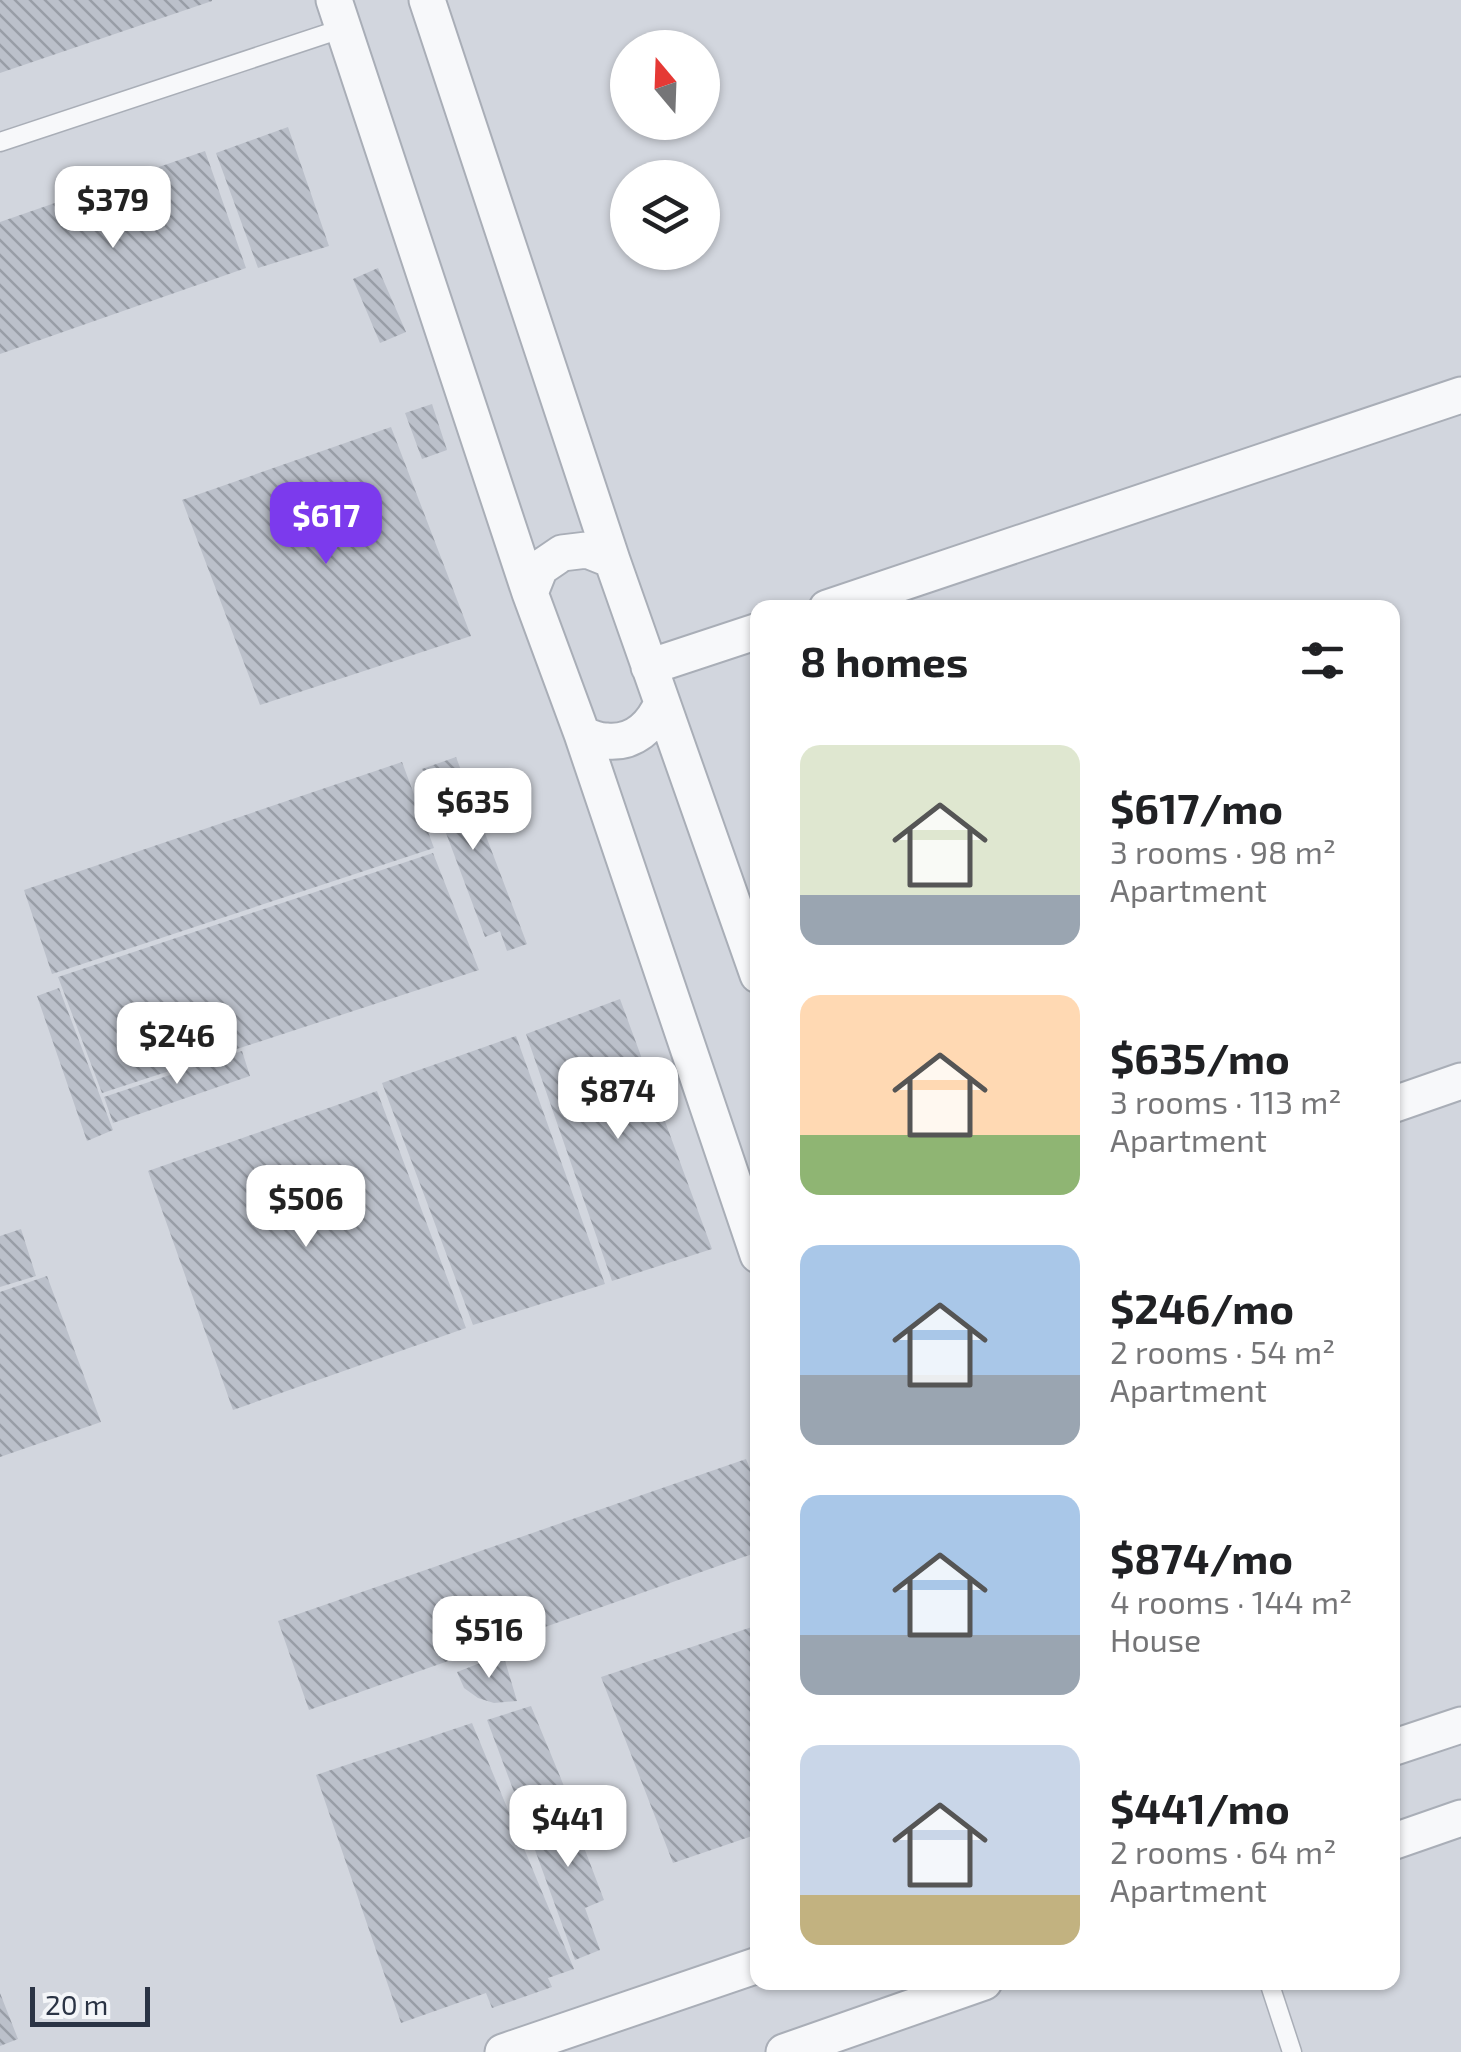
<!DOCTYPE html>
<meta charset="utf-8">
<style>
:root{--surface:#fff;--page:#f2f2f2;--text:#202124;--muted:#757577;--accent:#7c3aed}
body{margin:0;font-family:"Exo 2",sans-serif;background:var(--page);color:var(--text);height:100vh;display:flex;flex-direction:column;font-size:38px;white-space:nowrap}
*{box-sizing:border-box;margin:0}
p{font-size:32px;color:var(--muted)}
.icon{flex:none;width:55px;height:55px;fill:none;stroke:currentColor;stroke-width:2;stroke-linecap:round;stroke-linejoin:round}
.map{position:relative;flex:1;overflow:hidden}
.side{position:absolute;left:750px;top:600px;width:650px;height:1390px;display:flex;flex-direction:column;background:var(--surface);border-radius:20px;box-shadow:0 2px 8px #0004}
.side>*{flex:none}
.needle{width:65px;rotate:341deg}
.fabs{position:absolute;left:610px;top:30px;display:grid;gap:20px}
.fabs a{display:grid;place-items:center;width:110px;height:110px;border-radius:50%;background:var(--surface);box-shadow:0 2px 8px #0004;font-size:50px}
.scale{position:absolute;left:30px;bottom:25px;width:120px;box-sizing:border-box;padding-left:10px;border:5px solid #2b3445;border-top:0;font-size:28px;line-height:35px;white-space:nowrap;color:#2b3445;-webkit-text-stroke:8px #f4f6f9;paint-order:stroke}
.price{position:absolute;translate:-50% -85px;padding:0 22px;border-radius:20px;background:#fff;color:#222;font-size:32px;line-height:65px;filter:drop-shadow(0 2px 5px #0008)}
.price::after{content:'';position:absolute;left:50%;top:60px;width:30px;height:22px;margin-left:-15px;background:inherit;clip-path:polygon(0 0,100% 0,50% 100%)}
.price.current{background:var(--accent);color:#fff}
ul{padding:0;list-style:none}
li{display:flex;align-items:center;gap:30px;height:250px;padding:0 50px}
li span{display:grid;place-items:center;flex:none;width:280px;height:200px;border-radius:20px;color:#555}
li>.icon{margin-inline-start:auto}
span .icon{width:120px;height:120px;fill:#fffc;stroke-width:1}
li b{font-size:42px}
h2{display:flex;justify-content:space-between;align-items:center;height:120px;padding:0 50px;font-size:42px}
.map>svg:first-child{display:block}
</style>
<div class="map">
<svg width="1461" height="2052" viewBox="0 0 1461 2052">
<defs>
<pattern id="building-back-hatch" width="6" height="6" patternUnits="userSpaceOnUse" patternTransform="scale(2.5)"><rect width="6" height="6" fill="#bbc0ca"/><path d="M-1 5l2 2M0 0l6 6M5-1l2 2" fill="none" stroke="#989da6"/></pattern>
</defs>
<rect width="100%" height="100%" fill="#e4e7ec"/>
<path fill="#d2d6de" fill-rule="evenodd" d="M0,0H1461V2052H0ZM628,48H702V122H628ZM628,178H702V252H628ZM758,608H1392V1982H758Z"/>
<path fill="url(#building-back-hatch)" d="M0,0H212V1L0,73Z
M288,127L329,246L258,268L216,153Z
M205,151L246,268L0,354V222Z
M378,268L406,332L380,343L353,279Z
M432,404L447,450L422,459L405,413Z
M391,427L471,636L260,705L182,500Z
M456,757L527,944L507,951L500,931L485,937L422,769Z
M402,762L434,848L52,974L24,890Z
M433,853L479,970L102,1093L58,977Z
M59,988L113,1130L87,1141L37,996Z
M620,999L712,1249L612,1281L526,1034Z
M516,1036L605,1284L473,1325L382,1083Z
M242,1051L250,1076L113,1123L104,1097Z
M377,1091L466,1328L233,1410L148,1171Z
M21,1229L36,1276L0,1287V1236Z
M47,1276L101,1422L0,1457V1292Z
M746,1459L758,1488V1552L309,1710L278,1621Z
M758,1625V1834L673,1863L601,1677Z
M503,1654L517,1701L494,1703L478,1698L464,1688L457,1672Z
M531,1706L566,1791L520,1808L487,1720Z
M472,1723L574,1969L548,1978L552,1987L492,2008L486,1993L401,2023L316,1775Z
M580,1798L591,1831L580,1837L604,1900L585,1908L600,1950L575,1960L523,1817Z
M0,1993L18,2039L0,2046Z"/>
<g fill="none" stroke-linecap="round" stroke-linejoin="round">
<defs>
<path id="service" d="M0,142L344,28
M1269,1982L1292,2052"/>
<path id="minor" d="M334,0L530,593L582,734L758,1255
M427,0L612,560L758,975
M530,593L540,568L562,553L587,550L612,560
M827,608L1461,395
M649,667L758,631
M582,734C589,737 598,741 606,741C634,744 652,726 662,703
M1392,1105L1461,1081
M1392,1748L1461,1725
M1392,1842L1461,1818
M503,2052L758,1965
M784,2052L984,1982"/>
</defs>
<use href="#service" stroke="#a9aeb7" stroke-width="21"/>
<use href="#minor" stroke="#a9aeb7" stroke-width="39"/>
<use href="#service" stroke="#f7f8fa" stroke-width="18"/>
<use href="#minor" stroke="#f7f8fa" stroke-width="35"/>
</g>
</svg>
<div class="fabs">
<a><svg class="needle" viewBox="-14 -14 28 28"><path d="M0-13l5 13h-10z" fill="#e53935"/><path d="M0 13l5-13h-10z" fill="#757577"/></svg></a>
<a><svg class="icon" aria-label="layers" viewBox="0 0 24 24"><path d="M12 4l9 5-9 5-9-5zM3 14l9 5 9-5"/></svg></a>
</div>
<div class="scale">20 m</div>
<b class="price" style="left:113px;top:251px">$379</b>
<b class="price current" style="left:326px;top:567px">$617</b>
<b class="price" style="left:473px;top:853px">$635</b>
<b class="price" style="left:177px;top:1087px">$246</b>
<b class="price" style="left:618px;top:1142px">$874</b>
<b class="price" style="left:306px;top:1250px">$506</b>
<b class="price" style="left:489px;top:1681px">$516</b>
<b class="price" style="left:568px;top:1870px">$441</b>
<section class="side">
<h2>8 homes<svg class="icon" aria-label="filters" viewBox="0 0 24 24"><path d="M4 7h16M4 17h16"/><circle cx="9" cy="7" r="2"/><circle cx="15" cy="17" r="2"/></svg></h2>
<ul>
<li><span style="background:linear-gradient(#dfe7d0 75%,#9aa5b1 0)"><svg class="icon" aria-label="home" viewBox="0 0 24 24"><path d="M3 11l9-7 9 7M6 9v11h12V9"/></svg></span><div><b>$617/mo</b><p>3 rooms · 98 m²</p><p>Apartment</p></div></li>
<li><span style="background:linear-gradient(#ffd9b3 70%,#8fb573 0)"><svg class="icon" aria-label="home" viewBox="0 0 24 24"><path d="M3 11l9-7 9 7M6 9v11h12V9"/></svg></span><div><b>$635/mo</b><p>3 rooms · 113 m²</p><p>Apartment</p></div></li>
<li><span style="background:linear-gradient(#a9c7e8 65%,#9aa5b1 0)"><svg class="icon" aria-label="home" viewBox="0 0 24 24"><path d="M3 11l9-7 9 7M6 9v11h12V9"/></svg></span><div><b>$246/mo</b><p>2 rooms · 54 m²</p><p>Apartment</p></div></li>
<li><span style="background:linear-gradient(#a9c7e8 70%,#9aa5b1 0)"><svg class="icon" aria-label="home" viewBox="0 0 24 24"><path d="M3 11l9-7 9 7M6 9v11h12V9"/></svg></span><div><b>$874/mo</b><p>4 rooms · 144 m²</p><p>House</p></div></li>
<li><span style="background:linear-gradient(#c9d6e8 75%,#c2b280 0)"><svg class="icon" aria-label="home" viewBox="0 0 24 24"><path d="M3 11l9-7 9 7M6 9v11h12V9"/></svg></span><div><b>$441/mo</b><p>2 rooms · 64 m²</p><p>Apartment</p></div></li>
</ul>
</section>
</div>
